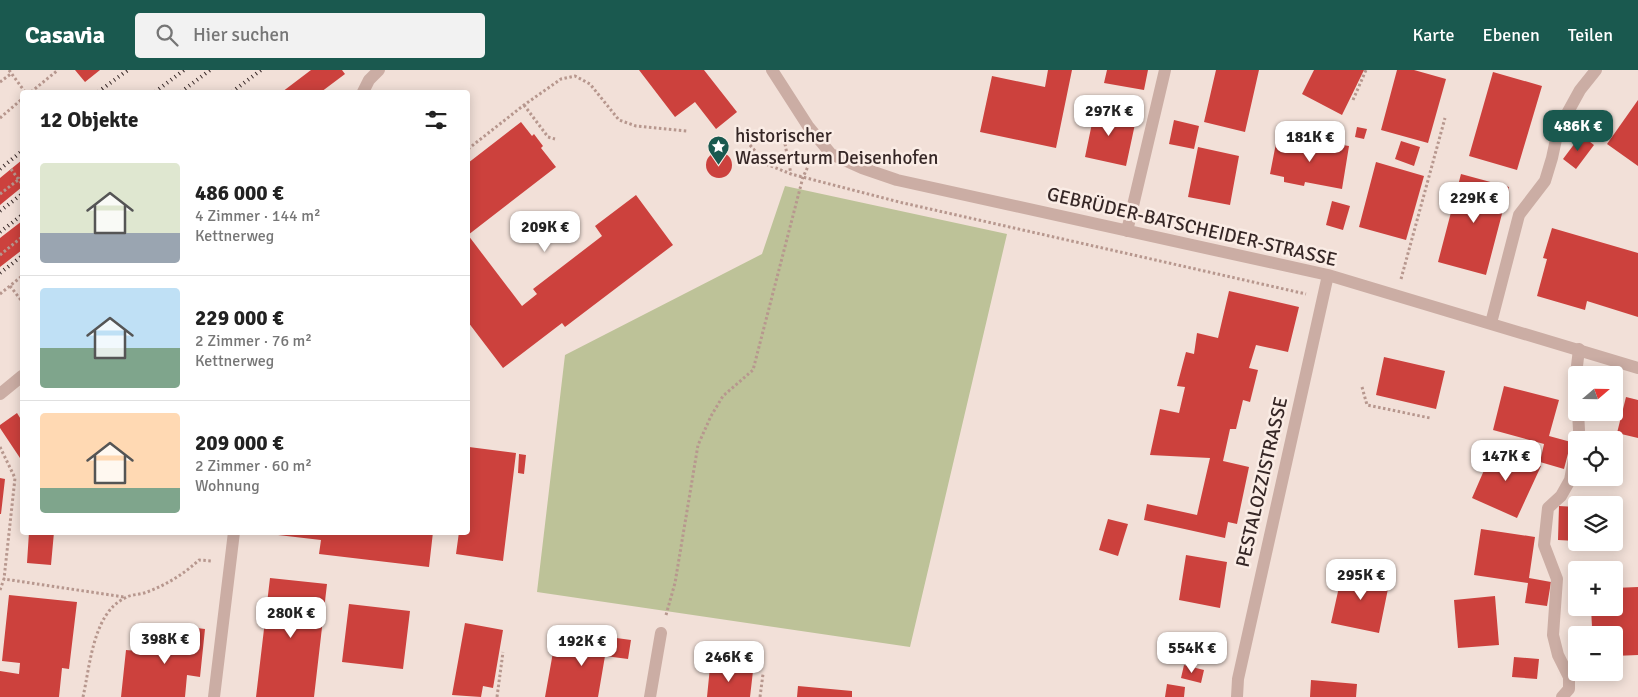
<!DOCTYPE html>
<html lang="de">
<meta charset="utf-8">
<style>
:root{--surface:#fff;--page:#f2f2f2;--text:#222;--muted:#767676;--line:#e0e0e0;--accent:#1a594f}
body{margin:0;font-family:Signika,sans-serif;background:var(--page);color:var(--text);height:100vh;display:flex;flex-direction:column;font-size:19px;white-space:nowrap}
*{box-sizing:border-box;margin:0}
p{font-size:16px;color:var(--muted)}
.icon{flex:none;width:28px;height:28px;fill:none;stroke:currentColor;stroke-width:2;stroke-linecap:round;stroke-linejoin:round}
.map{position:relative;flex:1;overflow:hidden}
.sheet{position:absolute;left:20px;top:20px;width:450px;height:445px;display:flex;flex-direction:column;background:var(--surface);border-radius:5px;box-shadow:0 2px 12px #0003}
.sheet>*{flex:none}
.needle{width:32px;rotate:70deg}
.tools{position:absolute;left:1568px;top:296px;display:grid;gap:10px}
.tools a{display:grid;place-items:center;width:55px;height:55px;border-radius:5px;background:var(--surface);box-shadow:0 2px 12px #0003;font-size:25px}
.price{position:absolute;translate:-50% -42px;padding:0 11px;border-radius:10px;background:#fff;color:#222;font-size:16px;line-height:32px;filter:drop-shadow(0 1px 2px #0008)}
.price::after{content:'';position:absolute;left:50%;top:30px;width:15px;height:11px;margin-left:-8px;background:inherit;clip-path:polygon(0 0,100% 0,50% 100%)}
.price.selected{background:var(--accent);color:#fff}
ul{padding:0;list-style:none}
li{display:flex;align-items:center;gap:15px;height:125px;padding:0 20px}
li+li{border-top:1px solid var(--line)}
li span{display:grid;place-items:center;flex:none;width:140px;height:100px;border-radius:5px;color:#555}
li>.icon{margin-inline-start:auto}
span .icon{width:60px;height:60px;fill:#fffc;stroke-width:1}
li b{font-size:21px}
h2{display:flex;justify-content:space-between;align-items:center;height:60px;padding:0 20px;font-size:21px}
header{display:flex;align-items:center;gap:30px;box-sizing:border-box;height:70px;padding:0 25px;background:var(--accent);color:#fff}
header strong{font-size:24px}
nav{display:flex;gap:28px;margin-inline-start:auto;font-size:18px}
.search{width:350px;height:45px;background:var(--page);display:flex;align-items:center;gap:12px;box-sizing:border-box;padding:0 18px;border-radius:5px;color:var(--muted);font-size:19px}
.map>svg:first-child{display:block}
</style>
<header>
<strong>Casavia</strong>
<div class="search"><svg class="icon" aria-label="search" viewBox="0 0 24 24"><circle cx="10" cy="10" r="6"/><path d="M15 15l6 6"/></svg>Hier suchen</div>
<nav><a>Karte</a><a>Ebenen</a><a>Teilen</a></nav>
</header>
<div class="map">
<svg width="1638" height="627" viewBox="0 0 1638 627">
<rect width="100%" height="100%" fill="#f2e0d8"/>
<path fill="#bdc298" d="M785,116L1007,164L910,577L537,522L565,285L762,184Z"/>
<path fill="#cc413d" d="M75,0H100L85,12Z
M311,0H342L345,4L321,22H282Z
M639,0H704L737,42L716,59L695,32L675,47Z
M1048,0H1072L1056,78L980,62L992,6L1045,17Z
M1107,0H1148L1144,20L1104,13Z
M1216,0H1259L1245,62L1204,52Z
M1314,0H1364L1342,45L1302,24Z
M1397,0H1414L1446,9L1428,73L1381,60Z
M1493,2L1542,16L1517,100L1469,86Z
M1638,30V96L1607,74Z
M1096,34L1118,39L1116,50L1135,54L1126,96L1085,87Z
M1174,50L1199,56L1194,79L1169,74Z
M521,52L532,66L534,64L543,76L541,78L556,97L468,165L522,236L537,224L533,219L602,166L595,156L636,125L673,175L565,257L562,253L503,298L468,252V93Z
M1357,57L1367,59L1364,69L1355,67Z
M1581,65L1594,75L1576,99L1563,89Z
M1277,68L1317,76L1318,71L1349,76L1342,119L1305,112L1304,116L1284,112V107L1270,104Z
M1401,71L1420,77L1414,96L1395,89Z
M1198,77L1239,86L1230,135L1188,127Z
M706 95a13 13 0 1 1 26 0a13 13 0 1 1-26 0Z
M22,90V117L0,135V108Z
M1376,92L1424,106L1406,170L1359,157Z
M1461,104L1509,117L1486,205L1438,192Z
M1332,131L1350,136L1343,160L1326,155Z
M22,151V180L0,197V168Z
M1552,158L1638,183V247L1587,231L1585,240L1537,226L1547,189L1543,188Z
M1229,221L1299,237L1288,282L1256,275L1249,298L1258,300L1250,332L1243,330L1236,359H1230L1223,391L1249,397L1237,454L1228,452L1225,468L1144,450L1147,434L1197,445L1210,388L1150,385L1160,339L1179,343L1185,317L1177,316L1186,282L1194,284L1197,263L1218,268Z
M1384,287L1445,301L1436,339L1376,325Z
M1504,316L1559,330L1549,366L1571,372L1564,399L1540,392L1544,374L1493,360Z
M1626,327L1638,330V368L1617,363Z
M17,343L22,351V391L0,358V355Z
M1495,375L1541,396L1517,448L1472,428Z
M469,377L516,383L503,491L456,484L459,462H468V393Z
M519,384L526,385L524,404L518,403Z
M0,408L5,409L1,444H0Z
M1559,436L1576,437V471L1558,470Z
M1108,449L1128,454L1118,486L1099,480Z
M1481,459L1535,467L1529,508L1551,512L1547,536L1525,533L1528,513L1474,505Z
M29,462H54L51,495L27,493Z
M278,462H433L429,497L319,484L321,470L278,465Z
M1186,485L1227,492L1220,538L1179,530Z
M1343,499L1390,509L1379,563L1331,553Z
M270,508L327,514L314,627H256Z
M1638,517V585L1614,586V565H1601L1592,557L1591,538H1614V518Z
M9,525L77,532L69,599L62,598L59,627H0V601L19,604L20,593L2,591Z
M1495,526L1499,575L1458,578L1454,530Z
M349,534L410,541L403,599L342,592Z
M465,553L503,560L493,618L483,616L481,627L452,625Z
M163,554L205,559L200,607L187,605L185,627H121L126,580L161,583Z
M602,566L631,570L628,589L605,586L598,627H545L555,571L600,579Z
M1514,587L1539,589L1537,609L1512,607Z
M1184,595L1204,600L1201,613L1181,608Z
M710,597L753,601L750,627H707Z
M1311,610L1357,614L1356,627H1310Z
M1167,614L1185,617L1184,627H1165Z
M798,616L852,621V627H797Z"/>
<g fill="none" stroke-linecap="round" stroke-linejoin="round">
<path stroke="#b7978e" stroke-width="3" stroke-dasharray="2.5 2.5" stroke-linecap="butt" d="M9,0L25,22
M0,12L12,3
M31,22L58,0
M1353,30L1366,0
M524,35L548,67L555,69
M0,48L22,29
M783,64L791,104
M750,75L766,94L791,104L899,132L1306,224
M468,79L524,35L561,9L575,6L590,14L619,50L636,56L687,61
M11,99L22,114
M0,124L22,107
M0,185L22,167
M1401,209L1445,48
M10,216L21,230
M0,224L22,206
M1362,317L1367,335L1430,348
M0,377L15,408L4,509
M0,520L4,509L124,527
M666,545L675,513L698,375L711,346L723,326L753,300L803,107L812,88
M83,627C90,596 93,543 125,528C131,524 140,525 147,522C166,515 184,504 199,490L212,491
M497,627L503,582
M760,627L763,604"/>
<path stroke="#cbada4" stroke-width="12" d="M1576,326L1575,313L1579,279
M1578,370L1579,360L1578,342
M650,627L661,563
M1562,627L1569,619V607L1558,585L1553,565L1557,509L1544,475L1548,438L1561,426L1570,410L1576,378"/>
<path stroke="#cbada4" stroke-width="12" d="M772,0L808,56L831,84L862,98L897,110L1328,205L1638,298
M363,22L369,10L379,0
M1127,161L1165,0
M1491,253L1519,145L1545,111L1552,88L1558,60L1580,20L1596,0
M0,324L22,306
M214,627L234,462
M1237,627L1238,609L1328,205"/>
<path stroke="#362726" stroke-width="4" stroke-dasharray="1 4" stroke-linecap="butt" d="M98,22L128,0
M155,22L184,0
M181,22L210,0
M232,22L261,0
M0,99L22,81
M0,141L22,124
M0,162L22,145
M0,203L22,186"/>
</g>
<defs>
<symbol id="sight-pin" viewBox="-11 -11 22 30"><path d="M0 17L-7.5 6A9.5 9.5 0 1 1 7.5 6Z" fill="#1a594f" stroke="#faece5"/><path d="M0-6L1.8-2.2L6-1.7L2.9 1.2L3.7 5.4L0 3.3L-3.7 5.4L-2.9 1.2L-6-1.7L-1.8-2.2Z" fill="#fff"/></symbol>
</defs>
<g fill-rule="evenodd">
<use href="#sight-pin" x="706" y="64" width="25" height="34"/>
</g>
<g text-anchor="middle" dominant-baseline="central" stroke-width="5" stroke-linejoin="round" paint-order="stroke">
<g font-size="19" fill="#362726" stroke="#faece5" text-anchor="start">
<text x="735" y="66">historischer<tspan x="735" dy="22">Wasserturm Deisenhofen</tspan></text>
</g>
<g font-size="19" fill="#362726" stroke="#faece5">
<text transform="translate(1192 157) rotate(13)">GEBRÜDER-BATSCHEIDER-STRASSE</text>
<text transform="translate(1262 412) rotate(-77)">PESTALOZZISTRASSE</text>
</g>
</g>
</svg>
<div class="tools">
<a><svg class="needle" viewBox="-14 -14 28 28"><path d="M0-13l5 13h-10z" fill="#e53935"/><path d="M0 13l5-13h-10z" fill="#767676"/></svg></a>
<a><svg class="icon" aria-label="locate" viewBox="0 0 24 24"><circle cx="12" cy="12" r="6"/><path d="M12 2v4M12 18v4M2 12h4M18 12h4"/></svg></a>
<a><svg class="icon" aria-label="layers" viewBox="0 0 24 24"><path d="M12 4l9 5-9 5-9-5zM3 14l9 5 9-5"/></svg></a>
<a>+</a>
<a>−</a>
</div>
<b class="price" style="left:1109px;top:67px">297K €</b>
<b class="price selected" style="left:1578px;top:82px">486K €</b>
<b class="price" style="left:1310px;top:93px">181K €</b>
<b class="price" style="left:1474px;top:154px">229K €</b>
<b class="price" style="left:545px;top:183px">209K €</b>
<b class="price" style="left:1506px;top:412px">147K €</b>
<b class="price" style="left:1361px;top:531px">295K €</b>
<b class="price" style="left:291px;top:569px">280K €</b>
<b class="price" style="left:165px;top:595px">398K €</b>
<b class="price" style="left:582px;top:597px">192K €</b>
<b class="price" style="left:1192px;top:604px">554K €</b>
<b class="price" style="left:729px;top:613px">246K €</b>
<section class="sheet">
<h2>12 Objekte<svg class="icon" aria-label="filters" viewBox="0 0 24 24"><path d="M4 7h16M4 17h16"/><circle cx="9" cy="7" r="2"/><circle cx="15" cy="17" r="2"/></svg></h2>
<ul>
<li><span style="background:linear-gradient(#dfe7d0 70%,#9aa5b1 0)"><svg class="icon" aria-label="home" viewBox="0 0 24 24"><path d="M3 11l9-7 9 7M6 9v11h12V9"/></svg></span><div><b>486 000 €</b><p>4 Zimmer · 144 m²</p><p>Kettnerweg</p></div></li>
<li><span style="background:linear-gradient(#bfe0f5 60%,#7fa58c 0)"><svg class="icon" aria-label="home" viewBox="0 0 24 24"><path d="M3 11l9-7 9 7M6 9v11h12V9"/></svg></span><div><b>229 000 €</b><p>2 Zimmer · 76 m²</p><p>Kettnerweg</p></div></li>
<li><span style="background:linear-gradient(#ffd9b3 75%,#7fa58c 0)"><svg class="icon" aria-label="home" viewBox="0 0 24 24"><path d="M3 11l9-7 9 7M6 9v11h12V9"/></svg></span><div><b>209 000 €</b><p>2 Zimmer · 60 m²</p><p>Wohnung</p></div></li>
</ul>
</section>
</div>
